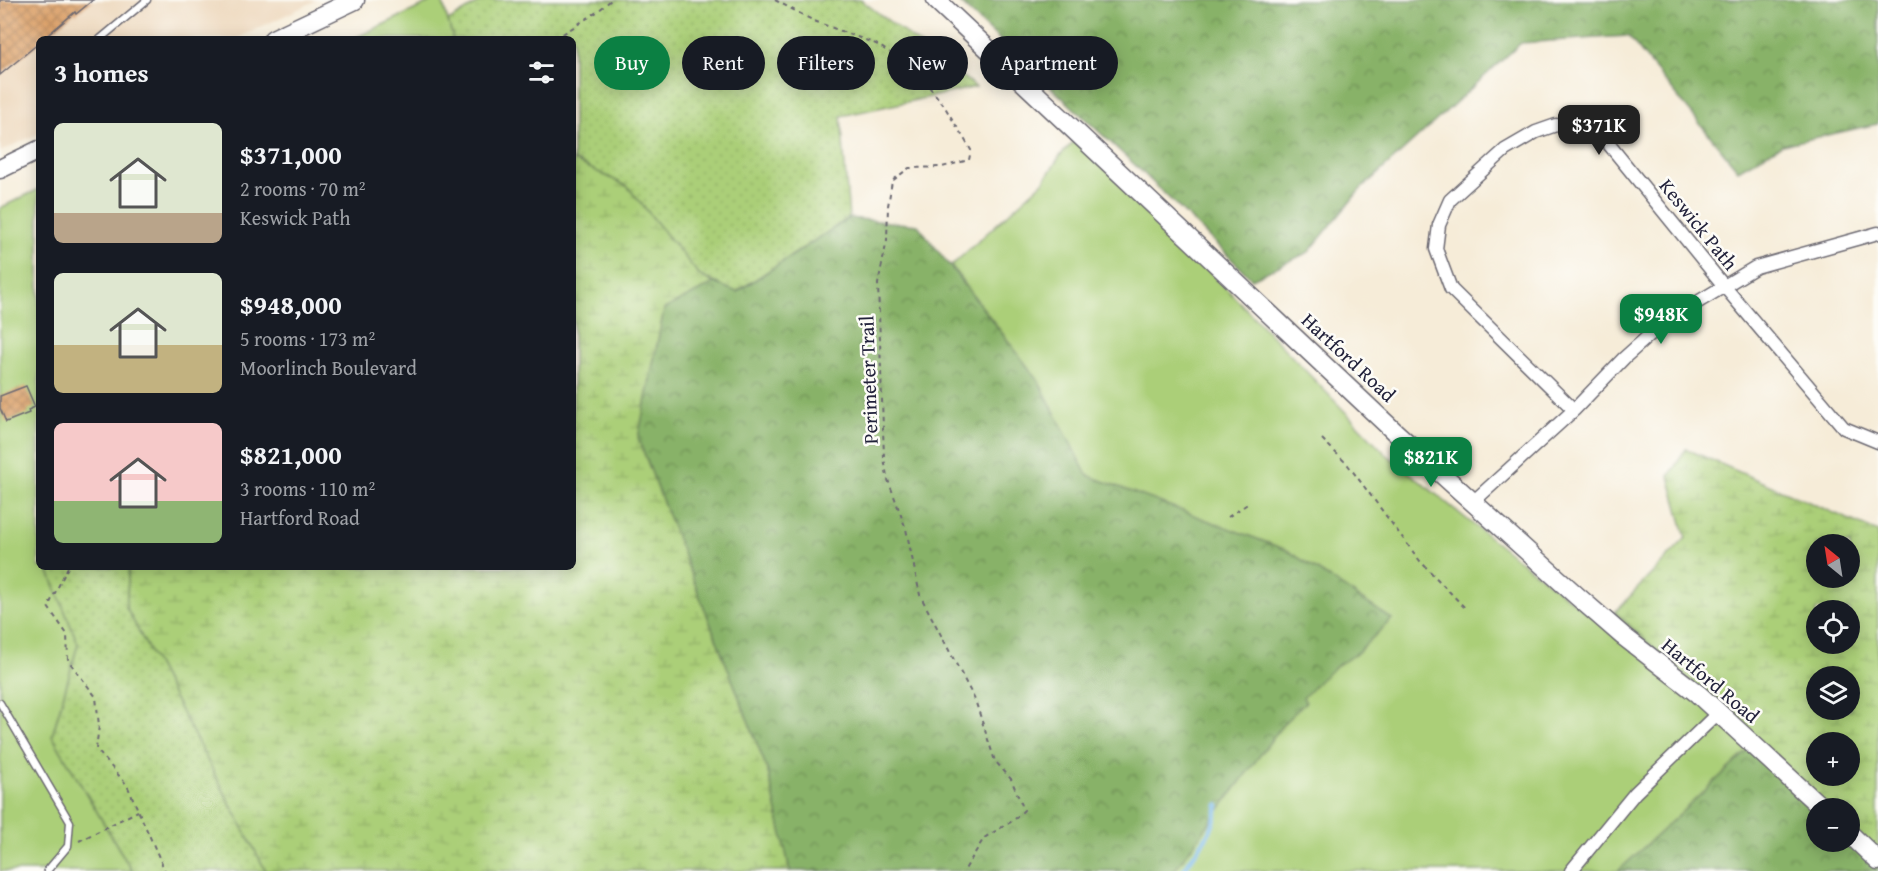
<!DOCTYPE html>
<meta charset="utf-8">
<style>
:root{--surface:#171b24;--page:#20242c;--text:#f1f3f6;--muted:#9ea1a6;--accent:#0b8043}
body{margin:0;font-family:"Gentium Book Plus",serif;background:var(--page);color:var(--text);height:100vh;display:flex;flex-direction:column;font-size:22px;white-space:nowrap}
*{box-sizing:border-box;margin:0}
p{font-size:20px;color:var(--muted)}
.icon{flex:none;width:33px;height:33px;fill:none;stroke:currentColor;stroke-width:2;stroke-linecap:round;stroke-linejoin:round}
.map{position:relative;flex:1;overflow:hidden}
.drawer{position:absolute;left:36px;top:36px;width:540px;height:534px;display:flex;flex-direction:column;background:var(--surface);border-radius:9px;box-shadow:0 3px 15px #0003}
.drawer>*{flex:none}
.top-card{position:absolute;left:594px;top:36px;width:570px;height:54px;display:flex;gap:12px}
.needle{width:39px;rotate:330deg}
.controls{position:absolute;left:1806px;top:534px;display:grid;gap:12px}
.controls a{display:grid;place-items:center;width:54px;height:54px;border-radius:50%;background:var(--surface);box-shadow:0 3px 15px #0003;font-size:30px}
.price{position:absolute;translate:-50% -51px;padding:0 14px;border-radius:12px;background:var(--accent);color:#fff;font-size:20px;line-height:39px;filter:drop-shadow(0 2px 3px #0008)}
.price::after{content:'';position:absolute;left:50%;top:36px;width:18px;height:14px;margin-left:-9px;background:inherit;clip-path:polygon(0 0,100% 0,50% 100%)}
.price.active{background:#222;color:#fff}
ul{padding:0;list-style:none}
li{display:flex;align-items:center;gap:18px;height:150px;padding:0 18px}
li span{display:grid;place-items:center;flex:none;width:168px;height:120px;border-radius:9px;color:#555}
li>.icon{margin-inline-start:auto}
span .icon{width:72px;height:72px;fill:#fffc;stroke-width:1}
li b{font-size:26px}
h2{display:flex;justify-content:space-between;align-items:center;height:72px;padding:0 18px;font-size:26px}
.tag{padding:0 21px;border-radius:27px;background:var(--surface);box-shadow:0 3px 15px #0003;font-size:21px;line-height:54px}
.tag.active{background:var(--accent);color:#fff}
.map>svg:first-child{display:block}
</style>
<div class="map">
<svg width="1878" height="871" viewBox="0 0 1878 871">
<defs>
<pattern id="grass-dots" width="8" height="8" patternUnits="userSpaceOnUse" patternTransform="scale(1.5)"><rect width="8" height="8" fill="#abcf78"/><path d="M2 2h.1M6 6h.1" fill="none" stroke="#93b169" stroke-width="1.8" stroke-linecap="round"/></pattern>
<pattern id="forest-crowns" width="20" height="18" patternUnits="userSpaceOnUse" patternTransform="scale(1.5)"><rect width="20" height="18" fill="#88b268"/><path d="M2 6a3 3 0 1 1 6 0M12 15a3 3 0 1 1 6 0" fill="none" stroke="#6f9057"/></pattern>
<pattern id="wetland-marsh" width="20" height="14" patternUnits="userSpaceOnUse" patternTransform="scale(1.5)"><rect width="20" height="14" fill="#abcf78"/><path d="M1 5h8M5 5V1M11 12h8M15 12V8" fill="none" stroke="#93b169"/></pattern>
<pattern id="building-cross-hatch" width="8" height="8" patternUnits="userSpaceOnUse" patternTransform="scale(1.5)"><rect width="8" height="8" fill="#d8985c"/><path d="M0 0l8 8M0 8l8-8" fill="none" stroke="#af7c4d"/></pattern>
</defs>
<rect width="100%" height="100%" fill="#fdfcf7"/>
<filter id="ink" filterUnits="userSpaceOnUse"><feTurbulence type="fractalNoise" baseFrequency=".0167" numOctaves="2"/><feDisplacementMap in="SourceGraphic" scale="12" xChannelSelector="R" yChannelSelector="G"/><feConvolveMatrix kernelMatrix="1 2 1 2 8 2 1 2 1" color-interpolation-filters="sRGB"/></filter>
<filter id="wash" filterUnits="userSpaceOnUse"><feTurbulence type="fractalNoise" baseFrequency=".008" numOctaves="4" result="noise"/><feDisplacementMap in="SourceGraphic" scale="24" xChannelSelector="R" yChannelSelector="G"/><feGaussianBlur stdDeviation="1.35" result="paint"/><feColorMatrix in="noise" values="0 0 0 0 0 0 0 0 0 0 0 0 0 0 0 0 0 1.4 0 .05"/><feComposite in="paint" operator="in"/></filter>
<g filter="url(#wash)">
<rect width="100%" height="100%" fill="#f6ecd8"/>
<path fill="#edd7bb" d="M0,0H317L236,39H39V133L0,152Z"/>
<path fill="url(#grass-dots)" stroke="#66785a" stroke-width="1.5" d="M483,0H861L976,87L841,116L849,218L736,292L700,276L627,186L573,160V39H453L448,21Z
M47,567H129L126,607L266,871H132L52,736L78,644Z"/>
<path fill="url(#forest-crowns)" stroke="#556a52" stroke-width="1.5" d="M957,0H1878V124L1782,145L1738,170L1628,36L1521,43L1359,191L1309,252L1252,279L1137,167Z
M849,218L918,225L1038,380L1087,475L1287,550L1392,619L1284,723L1174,871H790L768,772L638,438L664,309L714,283L737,292Z
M1756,743L1816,808V842H1850L1878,855V871H1618Z"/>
<path fill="url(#wetland-marsh)" stroke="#66785a" stroke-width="1.5" fill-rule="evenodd" d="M573,160L627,186L700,276L714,283L664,309L638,438L768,772L790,871H266L126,607L129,567H573Z
M1686,449L1878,532V855L1850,829V808H1827L1615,612L1686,538L1669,476ZM1816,544H1850V578H1816ZM1816,610H1850V644H1816ZM1816,676H1850V710H1816ZM1816,742H1850V776H1816Z"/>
<path fill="#abcf78" stroke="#66785a" stroke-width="1.5" d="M435,0H442L453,39H353Z
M1079,136L1385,453L1484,533L1603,625L1615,612L1756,743L1618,871H1174L1284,723L1306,702L1303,698L1320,680L1339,664L1355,655L1392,619L1287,550L1087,475L1038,380L951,266L1043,182L1060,156Z
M39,189V567H47L78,644L52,736L132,871H0V208Z"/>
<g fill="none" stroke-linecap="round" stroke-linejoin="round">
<path stroke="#76b8eb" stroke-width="4.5" d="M1183,871C1197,848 1215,833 1218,805"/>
</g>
<g id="blocks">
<path fill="url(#building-cross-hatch)" d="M0,0H93L76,14L75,12L43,39H39V43L0,75Z
M26,386L35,407L28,410L29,413L6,422L0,408V396Z"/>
</g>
</g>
<g filter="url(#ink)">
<use href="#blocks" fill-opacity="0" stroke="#6c6972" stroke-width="1.5"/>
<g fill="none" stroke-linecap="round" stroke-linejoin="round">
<defs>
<path id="lane" d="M100,39L147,0
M0,703L70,822L68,846L47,871"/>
<path id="street" d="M1574,410L1451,289L1436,249L1439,225L1450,200L1505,150L1536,132L1556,125L1583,130L1607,142L1724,286L1844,428L1878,442
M1473,502L1574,410L1624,358L1663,323L1756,267L1878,233
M1571,871L1635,793L1718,713"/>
<path id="secondary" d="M936,0L1395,432L1577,596L1623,636L1698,694L1822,808
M273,39L355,0
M0,169L39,150
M1850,834L1878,861"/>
</defs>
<use href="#lane" stroke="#6c6972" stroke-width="9"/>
<use href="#street" stroke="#6c6972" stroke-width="15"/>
<use href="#secondary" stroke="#6c6972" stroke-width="21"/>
<path stroke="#6c6972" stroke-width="2" stroke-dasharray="4.5 4.5" stroke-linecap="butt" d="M775,0L814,21L876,44L913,67L943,104L971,150L969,160L942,167L909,168L892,181L888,206L887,240L878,284L884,457L887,477L906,529L920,595L975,700L995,761L1011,779L1024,810L1014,820L984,838L964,871
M555,39L597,12L611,0
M1322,439L1348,465L1420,561L1465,608
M1228,517L1249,503
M68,567L48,607L67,634L68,660L96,697L99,726L96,749L127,785L165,871
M79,841L138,811"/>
<use href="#lane" stroke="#fff" stroke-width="6"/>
<use href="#street" stroke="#fff" stroke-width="12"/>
<use href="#secondary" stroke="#fff" stroke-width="18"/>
</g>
</g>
<g text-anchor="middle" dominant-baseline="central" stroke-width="5" stroke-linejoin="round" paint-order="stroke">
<g font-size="20" fill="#22223b" stroke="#fdfcf7">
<text transform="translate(1699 224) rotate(51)">Keswick Path</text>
<text transform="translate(1349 357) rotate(43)">Hartford Road</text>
<text transform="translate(868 380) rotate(-92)">Perimeter Trail</text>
<text transform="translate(1711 680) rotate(40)">Hartford Road</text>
</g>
</g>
</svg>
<div class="controls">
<a><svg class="needle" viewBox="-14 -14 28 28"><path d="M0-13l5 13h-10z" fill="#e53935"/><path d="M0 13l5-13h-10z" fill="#9ea1a6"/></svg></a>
<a><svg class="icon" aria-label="locate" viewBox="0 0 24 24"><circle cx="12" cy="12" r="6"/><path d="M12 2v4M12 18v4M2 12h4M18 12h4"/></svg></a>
<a><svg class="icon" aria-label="layers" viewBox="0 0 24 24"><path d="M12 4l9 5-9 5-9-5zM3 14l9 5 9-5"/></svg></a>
<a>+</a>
<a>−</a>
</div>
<b class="price active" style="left:1599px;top:156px">$371K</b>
<b class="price" style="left:1661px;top:345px">$948K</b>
<b class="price" style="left:1431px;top:488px">$821K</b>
<div class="top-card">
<a class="tag active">Buy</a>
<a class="tag">Rent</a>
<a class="tag">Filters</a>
<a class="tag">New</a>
<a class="tag">Apartment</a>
</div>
<section class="drawer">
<h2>3 homes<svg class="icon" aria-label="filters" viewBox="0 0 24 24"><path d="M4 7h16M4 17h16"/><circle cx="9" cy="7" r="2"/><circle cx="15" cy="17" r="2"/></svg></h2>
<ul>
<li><span style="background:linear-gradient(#dfe7d0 75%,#b9a48a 0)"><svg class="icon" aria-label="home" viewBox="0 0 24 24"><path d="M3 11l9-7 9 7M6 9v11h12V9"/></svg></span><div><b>$371,000</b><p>2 rooms · 70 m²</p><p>Keswick Path</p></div></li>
<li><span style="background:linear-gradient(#dfe7d0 60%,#c2b280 0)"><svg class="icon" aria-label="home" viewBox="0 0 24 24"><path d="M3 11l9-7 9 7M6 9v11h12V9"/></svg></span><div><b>$948,000</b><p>5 rooms · 173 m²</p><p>Moorlinch Boulevard</p></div></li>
<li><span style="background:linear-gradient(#f6c9c9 65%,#8fb573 0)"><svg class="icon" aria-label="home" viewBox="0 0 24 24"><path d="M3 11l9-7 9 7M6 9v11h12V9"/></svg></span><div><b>$821,000</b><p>3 rooms · 110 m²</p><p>Hartford Road</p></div></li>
</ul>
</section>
</div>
